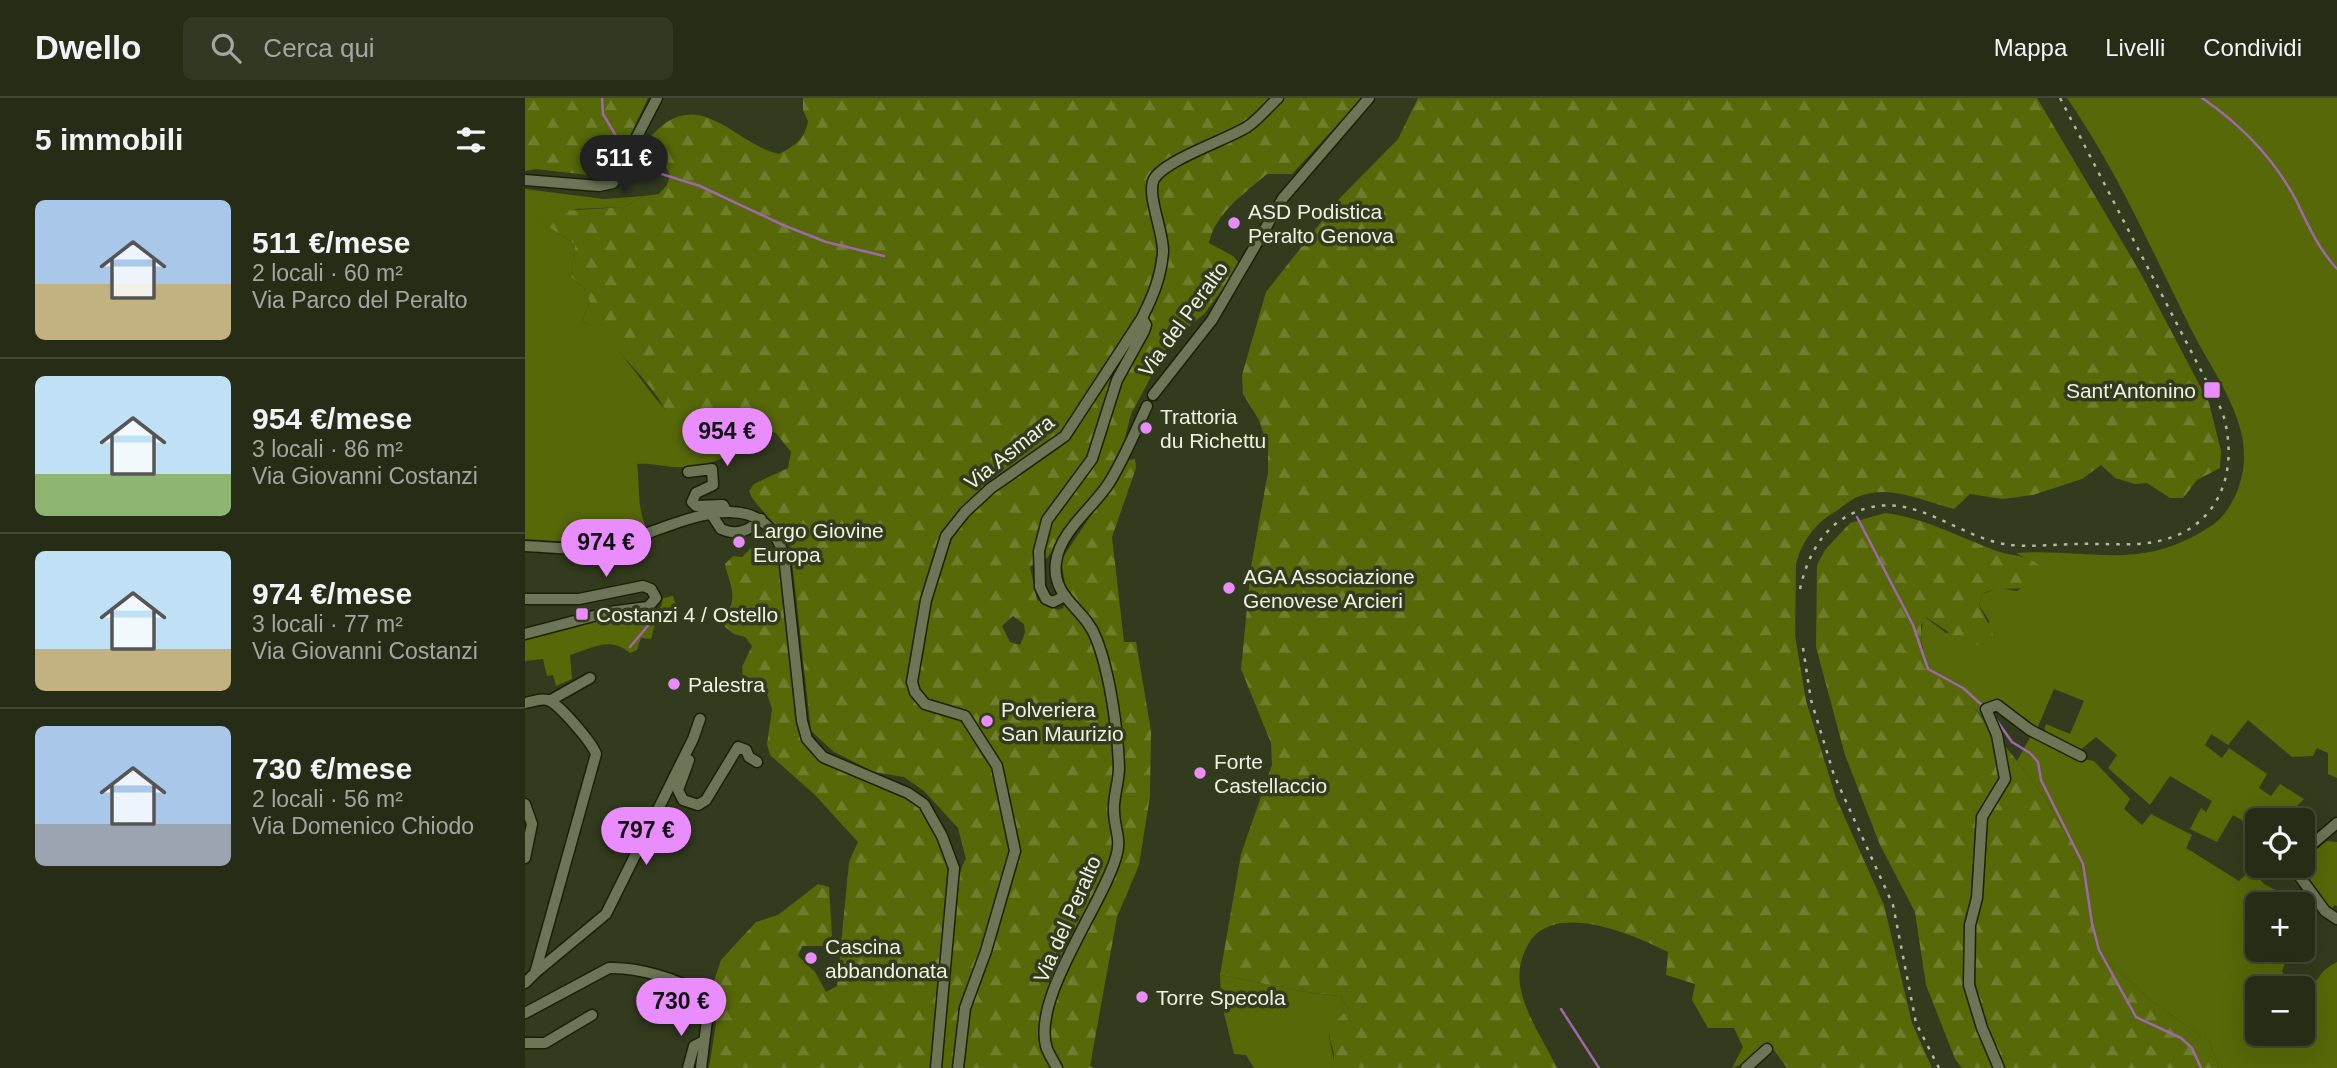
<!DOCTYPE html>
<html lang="it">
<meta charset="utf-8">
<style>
:root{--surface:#262c16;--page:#323823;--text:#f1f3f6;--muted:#a4a7a1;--line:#424835;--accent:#e98dfe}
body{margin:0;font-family:Arial,sans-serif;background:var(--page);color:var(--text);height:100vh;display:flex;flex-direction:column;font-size:26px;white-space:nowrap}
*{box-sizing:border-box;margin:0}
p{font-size:23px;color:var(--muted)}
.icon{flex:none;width:38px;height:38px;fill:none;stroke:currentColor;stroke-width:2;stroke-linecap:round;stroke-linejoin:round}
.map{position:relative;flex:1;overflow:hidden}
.side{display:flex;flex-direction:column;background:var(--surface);width:525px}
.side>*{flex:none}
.tools{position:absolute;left:1720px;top:710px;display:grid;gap:14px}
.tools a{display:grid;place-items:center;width:70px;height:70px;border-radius:10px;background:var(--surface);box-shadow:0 7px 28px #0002,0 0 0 2px var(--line);font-size:35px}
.price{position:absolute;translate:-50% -60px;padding:0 16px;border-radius:24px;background:var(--accent);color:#111;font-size:23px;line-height:46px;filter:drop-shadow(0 2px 4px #0008)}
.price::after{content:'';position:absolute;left:50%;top:42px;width:21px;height:16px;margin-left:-10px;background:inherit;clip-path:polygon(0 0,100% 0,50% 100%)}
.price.selected{background:#222;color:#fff}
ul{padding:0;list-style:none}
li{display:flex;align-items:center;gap:21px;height:175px;padding:0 35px}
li+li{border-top:2px solid var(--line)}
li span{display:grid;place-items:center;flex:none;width:196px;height:140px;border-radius:10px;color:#555}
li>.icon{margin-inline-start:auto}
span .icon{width:84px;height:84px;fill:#fffc;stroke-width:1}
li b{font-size:30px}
h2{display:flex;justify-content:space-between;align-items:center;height:84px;padding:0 35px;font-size:30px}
header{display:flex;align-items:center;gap:42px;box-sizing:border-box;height:98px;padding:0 35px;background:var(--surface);border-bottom:2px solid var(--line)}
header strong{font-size:33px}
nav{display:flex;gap:38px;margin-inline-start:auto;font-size:24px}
.search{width:490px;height:63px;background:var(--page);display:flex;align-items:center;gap:18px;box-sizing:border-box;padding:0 24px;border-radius:10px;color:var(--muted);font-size:26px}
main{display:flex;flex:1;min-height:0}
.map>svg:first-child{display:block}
</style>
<header>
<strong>Dwello</strong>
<div class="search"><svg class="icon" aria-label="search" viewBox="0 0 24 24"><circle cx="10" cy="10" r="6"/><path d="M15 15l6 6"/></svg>Cerca qui</div>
<nav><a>Mappa</a><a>Livelli</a><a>Condividi</a></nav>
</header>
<main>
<section class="side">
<h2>5 immobili<svg class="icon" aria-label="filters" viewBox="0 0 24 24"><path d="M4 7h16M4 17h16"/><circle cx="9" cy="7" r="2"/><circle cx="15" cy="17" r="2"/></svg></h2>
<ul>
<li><span style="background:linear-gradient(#a9c7e8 60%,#c2b280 0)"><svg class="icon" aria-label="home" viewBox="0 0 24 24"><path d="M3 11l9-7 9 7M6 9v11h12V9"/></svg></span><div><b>511 €/mese</b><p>2 locali · 60 m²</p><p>Via Parco del Peralto</p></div></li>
<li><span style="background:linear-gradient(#bfe0f5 70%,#8fb573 0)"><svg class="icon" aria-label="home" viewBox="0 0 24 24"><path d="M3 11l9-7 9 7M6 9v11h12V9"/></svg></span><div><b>954 €/mese</b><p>3 locali · 86 m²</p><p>Via Giovanni Costanzi</p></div></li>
<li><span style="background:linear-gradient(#bfe0f5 70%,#c2b280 0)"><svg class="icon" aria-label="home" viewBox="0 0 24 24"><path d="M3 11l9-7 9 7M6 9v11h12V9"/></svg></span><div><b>974 €/mese</b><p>3 locali · 77 m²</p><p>Via Giovanni Costanzi</p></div></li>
<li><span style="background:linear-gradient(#a9c7e8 70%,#9aa5b1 0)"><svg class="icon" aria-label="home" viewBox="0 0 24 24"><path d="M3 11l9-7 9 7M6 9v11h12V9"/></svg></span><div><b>730 €/mese</b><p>2 locali · 56 m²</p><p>Via Domenico Chiodo</p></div></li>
</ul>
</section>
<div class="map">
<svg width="1812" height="970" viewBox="0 0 1812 970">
<defs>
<pattern id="forest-firs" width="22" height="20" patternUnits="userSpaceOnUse" patternTransform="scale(1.75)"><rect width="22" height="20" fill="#566808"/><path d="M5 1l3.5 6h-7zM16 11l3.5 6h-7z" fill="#6f7e2c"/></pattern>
</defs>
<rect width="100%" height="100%" fill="#333b1e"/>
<path fill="#566808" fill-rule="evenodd" d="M1542,0H1812V680L1803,676V655L1792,650L1788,658L1767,659L1723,622L1703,647L1686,636L1680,647L1697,660L1704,650L1742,676L1734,690L1746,698L1755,686L1779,701L1756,723H1732V731L1708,717L1692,744L1665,731L1676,710L1681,714L1687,703L1645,678L1625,707L1583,670L1592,657L1571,639L1554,653L1518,636L1521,626L1545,636L1559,603L1529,591L1511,633L1469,603L1458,608L1457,618C1443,602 1438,602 1422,590C1402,574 1390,542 1400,519L1421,535L1465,524L1454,507L1457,496L1474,490L1492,493L1519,471L1491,455C1568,450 1614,475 1686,428C1707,414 1719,384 1719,359C1720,315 1686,271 1667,233C1627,153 1593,74 1542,0Z
M0,91L79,101L119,98L99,109L51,111L17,125L50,146L46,179L58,189L65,204L57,223C94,242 112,281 140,311C155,327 180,339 199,351L243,333C214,356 178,374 140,368C129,367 123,365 112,366C115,386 112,408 120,427L65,445L0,441Z
M148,498L152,511L148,522L132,519L126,541L116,540L112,552L105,555C85,538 68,550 45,557L47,581L31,588L28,577L22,578L18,561L0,563V542L82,520L127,514L136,509L138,500Z
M1507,636L1550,659L1569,663L1605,701L1599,711L1617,727L1626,716L1667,737L1661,750L1714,783L1726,771L1739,786L1764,799L1761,807H1732V822L1726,820L1722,825V832L1732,840V852L1764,855L1757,873L1760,879C1806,893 1782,878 1812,864V970H1694L1685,944L1629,905L1575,857L1554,758L1519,698L1492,663ZM1732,891H1778V936H1732Z
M1802,743L1812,744V808L1809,807L1806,813L1772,768H1778V762Z
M695,877C735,884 775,895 815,898L824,911L804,938L809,964L806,970H729L721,957L709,956L696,903Z"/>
<path fill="url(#forest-firs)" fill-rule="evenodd" d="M0,0H123L96,57L81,79L10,71L0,73Z
M278,0H837L767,76H742C722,93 689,116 684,145L708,158L713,164L712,172L679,216L644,245L606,316L599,344L578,385L521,461L505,469L512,502L533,512L538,510L542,498L536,462L603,362L610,361L611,370L587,439L599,544H611L626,633L625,698L614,767L592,819L565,968L569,970H416C419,929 422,789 441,761L433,730L399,693L379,679L349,674L309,654L286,633L265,445L227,400L224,393L229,386L263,370L266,354L251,335L243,333L199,351L174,349L143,327C142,322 143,316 140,311C128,288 80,235 57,223L65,204L58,189L46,179L50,146L17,125L20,114L99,109L119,98L134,96L142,87L145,77L137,60C121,60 110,75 102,87H95C114,54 139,1 186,21C210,31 228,50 254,56C270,48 280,41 283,23L278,12ZM488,518L499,526L500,535L495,547L485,544L477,528Z
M893,0H1512L1615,174L1684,305L1696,353L1695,370L1672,382L1658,400H1645L1622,385L1610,386L1590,380L1576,367L1557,381L1508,397L1477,401L1445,396L1429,411C1400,404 1366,386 1335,398C1325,401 1317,410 1308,415C1289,426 1276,446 1271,466L1270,537L1281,603L1311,700L1359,807L1387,925L1407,970H1262L1249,952L1236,948L1222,964L1207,970L1218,949L1209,930H1183L1167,902L1170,886L1141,877L1143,854C1110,837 1030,802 1004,845C996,858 993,872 995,887C1000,917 1019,943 1032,970H806C818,944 786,942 824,911L815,898C775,895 735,884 695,877L716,756L747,667L746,645L716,571L726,469L743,374V349L734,322L718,296L717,277L741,194L815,100L873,41Z
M1360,415C1400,420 1432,438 1469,452C1489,460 1499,454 1519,471L1518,481C1498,498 1478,485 1457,496L1454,507L1468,536L1462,545L1444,548L1401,519L1396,528L1397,550L1411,576L1421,589L1442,601L1492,663L1519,698L1554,758L1575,857L1629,905L1685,944L1694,970H1437L1430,961L1401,887L1390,814L1355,747L1320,657L1291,549L1292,467L1300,452L1325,425Z
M227,449L241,462L255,466L272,625C286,683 355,674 393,707C410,722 417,751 424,771L407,970H184L191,926L189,883L196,862L231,824L253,817L293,786L304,789L307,838L301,848H277L273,858L290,874L301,894L312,888L324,764L333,744L290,697L245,657L242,646L247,611L240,589L218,581L217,569L227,548L220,539L209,536L200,529L199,519C215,500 204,486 200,466L208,458L217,459Z"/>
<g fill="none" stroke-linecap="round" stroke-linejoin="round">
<path stroke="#9e68aa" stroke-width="2.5" d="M77,0L78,16L100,53
M1677,0C1715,26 1749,61 1771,102C1783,127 1793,150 1812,171
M104,59L111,68L175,88L258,127L301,144L359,158
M1332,419L1388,527L1403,571L1438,590L1458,608
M105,549L137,511
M1470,620L1487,644L1505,655L1513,664L1516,682L1558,766L1567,825L1574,852L1611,919L1656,940L1667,950L1676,970
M1036,911L1074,970"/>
<defs>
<path id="minor" d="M0,82L74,88L88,85L132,0
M617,220C628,198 636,179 638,154C639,135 621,96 629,81C640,62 701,42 722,29C733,22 743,9 753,0
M628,297L687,222L758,100L844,0
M163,374L187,371L188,387L171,395L167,404L171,408L198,407L202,414
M187,417L196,431C212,438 224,433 236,421
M0,448C25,449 51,453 76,449C132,441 232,369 259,458L277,623L282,641L298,659L383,695L399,706L417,738L429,770L411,970
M0,501H54L118,488L126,491L131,500L123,509L84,514L0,536
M26,602L65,580
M0,605C7,604 15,600 22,602C33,604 67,645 71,656L10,875L0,885
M164,662L153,692L158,702L173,707L181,702L213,649L221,652L224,659L232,664
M0,706L7,726L0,760
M1778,754L1812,725
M1767,768L1800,813L1812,821
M10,875L81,816L168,641L175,621
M0,915L84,870C114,869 152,881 178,896L183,914L176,970
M0,945H20L67,917
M163,970L169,948L179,943
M433,970L440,910L461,853L490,753L472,668L440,618L400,606L390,594L387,584L401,502L421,438L440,414L466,390L540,338L617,220L621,227L619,233L592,282L567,361L522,422L514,453L515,489L521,501L528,504L538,499
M532,970C529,964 525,958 522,951C505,902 577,808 591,759C597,741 589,730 589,713C588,699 594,684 594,670C593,633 585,575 571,540C560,510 526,500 531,464C535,433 569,409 584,385C599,361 610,334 622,308
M1221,970L1242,951
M1474,970L1457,930L1444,887L1445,827L1452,800L1457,719L1480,681L1472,637L1461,611L1472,607L1505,632L1556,658"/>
</defs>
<use href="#minor" stroke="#1b2105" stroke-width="13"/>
<use href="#minor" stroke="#6c7556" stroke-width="10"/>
<path stroke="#b3b9a4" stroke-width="2.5" stroke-dasharray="3.5 7" stroke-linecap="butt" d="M1275,491C1284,451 1304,418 1347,409C1394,399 1434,438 1479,446C1502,450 1530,446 1554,446C1580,445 1608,449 1634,443C1697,429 1715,369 1697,313L1535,0
M1278,550L1286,602L1309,677L1368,807L1391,925L1414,970"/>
</g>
<g fill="#e98dfe" stroke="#333b1e" stroke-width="2.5">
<circle cx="709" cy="125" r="7"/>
<rect x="1678" y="283" width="18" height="18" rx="3.5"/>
<circle cx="621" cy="330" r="7"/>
<circle cx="214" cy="444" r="7"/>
<circle cx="704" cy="490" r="7"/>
<rect x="50" y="509" width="14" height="14" rx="3.5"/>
<circle cx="149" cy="586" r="7"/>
<circle cx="462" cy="623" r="7"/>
<circle cx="675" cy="675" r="7"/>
<circle cx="286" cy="860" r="7"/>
<circle cx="617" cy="899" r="7"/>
</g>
<g text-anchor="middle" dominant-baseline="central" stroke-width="7" stroke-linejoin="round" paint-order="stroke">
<g font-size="21" fill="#edf2e1" stroke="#333b1e" text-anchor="start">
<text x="723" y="113">ASD Podistica<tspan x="723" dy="24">Peralto Genova</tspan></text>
<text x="1671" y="292" text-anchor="end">Sant'Antonino</text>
<text x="635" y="318">Trattoria<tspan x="635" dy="24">du Richettu</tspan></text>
<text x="228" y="432">Largo Giovine<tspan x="228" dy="24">Europa</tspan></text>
<text x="718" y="478">AGA Associazione<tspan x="718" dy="24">Genovese Arcieri</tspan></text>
<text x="71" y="516">Costanzi 4 / Ostello</text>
<text x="163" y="586">Palestra</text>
<text x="476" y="611">Polveriera<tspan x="476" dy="24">San Maurizio</tspan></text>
<text x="689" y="663">Forte<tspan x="689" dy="24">Castellaccio</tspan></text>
<text x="300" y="848">Cascina<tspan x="300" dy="24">abbandonata</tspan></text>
<text x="631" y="899">Torre Specola</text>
</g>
<g font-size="21" fill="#edf2e1" stroke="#333b1e">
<text transform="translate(658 221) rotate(-54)">Via del Peralto</text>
<text transform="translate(484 354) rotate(-38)">Via Asmara</text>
<text transform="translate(542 821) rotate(-66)">Via del Peralto</text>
</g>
</g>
</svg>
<div class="tools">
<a><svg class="icon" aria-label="locate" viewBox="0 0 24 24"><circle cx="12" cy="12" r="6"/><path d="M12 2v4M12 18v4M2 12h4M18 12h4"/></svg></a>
<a>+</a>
<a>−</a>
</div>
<b class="price selected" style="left:99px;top:97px">511 €</b>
<b class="price" style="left:202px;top:370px">954 €</b>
<b class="price" style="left:81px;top:481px">974 €</b>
<b class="price" style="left:121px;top:769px">797 €</b>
<b class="price" style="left:156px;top:940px">730 €</b>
</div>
</main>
